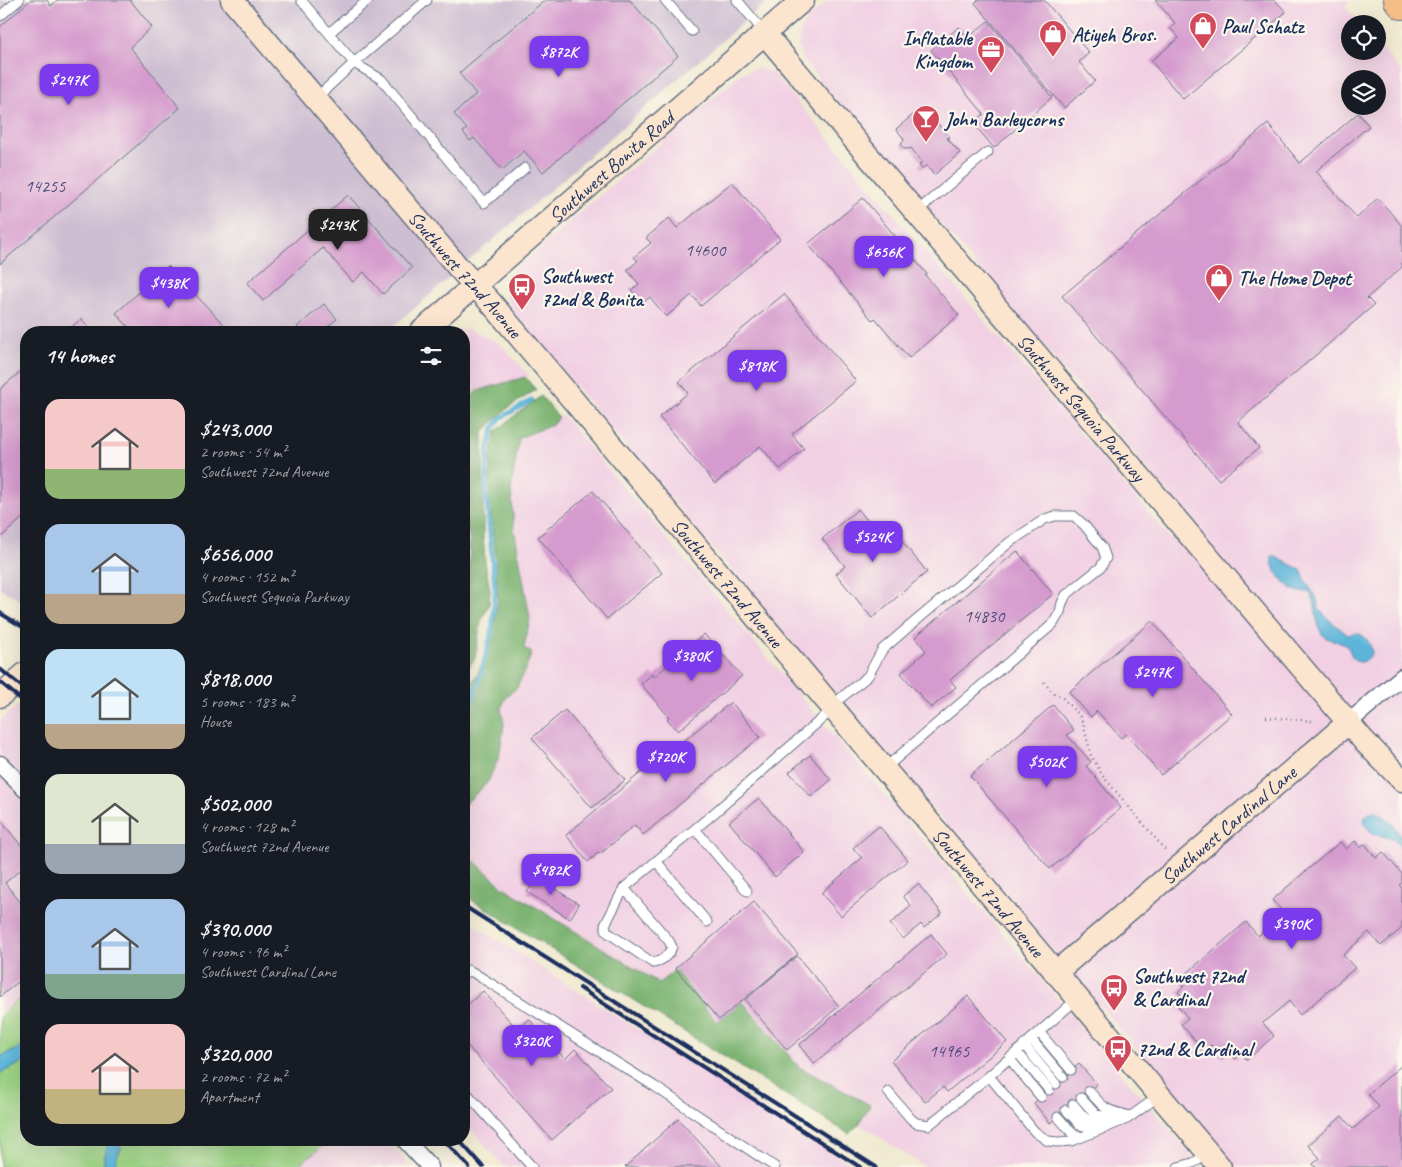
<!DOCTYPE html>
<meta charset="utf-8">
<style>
:root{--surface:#171b24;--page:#20242c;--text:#f1f3f6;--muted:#9ea1a6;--accent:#7c3aed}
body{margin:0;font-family:Caveat,sans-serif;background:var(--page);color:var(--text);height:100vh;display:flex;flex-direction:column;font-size:19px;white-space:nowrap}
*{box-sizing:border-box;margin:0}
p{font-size:16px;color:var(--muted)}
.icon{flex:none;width:28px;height:28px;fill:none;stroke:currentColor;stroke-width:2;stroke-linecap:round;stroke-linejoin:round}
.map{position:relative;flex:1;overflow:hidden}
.sheet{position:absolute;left:20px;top:326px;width:450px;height:820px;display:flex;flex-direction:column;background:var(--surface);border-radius:20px;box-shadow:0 5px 20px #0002}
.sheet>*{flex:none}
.controls{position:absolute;left:1341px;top:15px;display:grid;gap:10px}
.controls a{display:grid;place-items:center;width:45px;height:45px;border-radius:50%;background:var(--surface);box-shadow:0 5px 20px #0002;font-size:25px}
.price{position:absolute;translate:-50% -42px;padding:0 11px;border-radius:10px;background:var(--accent);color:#fff;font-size:16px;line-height:32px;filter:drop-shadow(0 1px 2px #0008)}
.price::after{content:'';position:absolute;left:50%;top:30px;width:15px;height:11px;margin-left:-8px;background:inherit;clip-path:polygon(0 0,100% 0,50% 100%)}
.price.current{background:#222;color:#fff}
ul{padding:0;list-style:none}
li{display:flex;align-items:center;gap:15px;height:125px;padding:0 25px}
li span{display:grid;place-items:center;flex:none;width:140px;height:100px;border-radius:15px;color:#555}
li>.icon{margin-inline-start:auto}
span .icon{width:60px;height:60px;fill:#fffc;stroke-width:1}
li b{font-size:21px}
h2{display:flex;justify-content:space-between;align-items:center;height:60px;padding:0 25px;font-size:21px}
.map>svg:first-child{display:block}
</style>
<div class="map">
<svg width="1402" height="1167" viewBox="0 0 1402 1167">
<rect width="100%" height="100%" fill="#fbf7ec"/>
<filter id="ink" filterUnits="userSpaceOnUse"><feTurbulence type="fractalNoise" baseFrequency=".02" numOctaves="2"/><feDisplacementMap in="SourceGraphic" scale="10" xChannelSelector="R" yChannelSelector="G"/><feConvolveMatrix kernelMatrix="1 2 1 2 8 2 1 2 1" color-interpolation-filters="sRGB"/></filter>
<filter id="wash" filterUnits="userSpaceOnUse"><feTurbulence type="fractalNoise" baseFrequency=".0096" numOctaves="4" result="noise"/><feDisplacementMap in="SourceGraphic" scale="20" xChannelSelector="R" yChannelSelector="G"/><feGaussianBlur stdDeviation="1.12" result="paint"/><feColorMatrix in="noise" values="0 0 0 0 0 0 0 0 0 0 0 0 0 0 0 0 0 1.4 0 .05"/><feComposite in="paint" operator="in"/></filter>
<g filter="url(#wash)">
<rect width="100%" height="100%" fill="#f0ead1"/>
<path fill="#f1d0e3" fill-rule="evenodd" d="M829,0H1349L1350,1L1345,6L1360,24H1350V51H1378V44L1402,73V1167H1236L513,312L507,299V285L516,268L742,73L756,68L772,72L1171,539L1192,522L802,59L798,46L800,32L806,20ZM1350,79H1378V106H1350Z
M469,329L500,344L530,376L477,391L464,405V332H451L453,331Z
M562,415L835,737L1201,1167H926L859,1124L869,1105L799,1067L743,1003L718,1022L675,970L659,983L503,887L464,852V805L488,781L504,724L501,709L506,696L517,687L530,618L514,528L511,490L519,438L552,425Z
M464,517L470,539L468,618L464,626Z
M17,706L26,714V1001L23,1000L16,1001L0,1016V721Z
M464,919L855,1167H505L464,1122Z
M330,1140H386L411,1167H296Z"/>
<path fill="#cebed1" d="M0,0H769L387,332H26V604L0,588Z"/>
<path fill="#9cd284" stroke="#5c8071" d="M23,1000L26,1001V1045L0,1057V1016L16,1001Z
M26,1061V1140H109L105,1155L103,1167H0V1073Z
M131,1140H185L195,1145H200L211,1144L219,1140H330L296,1167H116C115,1155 121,1147 131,1140Z"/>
<path fill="#7db472" stroke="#4c7268" d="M525,377L536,390L508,408L483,432V535L485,562L490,590L489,605L481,621L475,658L467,670L464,672V626L468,618L470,539L464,517V405L477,391Z
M541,396L559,418L552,425L519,438L511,490L514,528L530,618L524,648L532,653L517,688L506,696L501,709L504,724L499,757L488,782L464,805V743L465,740L464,734V686L475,679L491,644L498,600L495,552L489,502L491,455L496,431L517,414Z
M464,852L503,887L659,983L675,970L717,1022L743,1002L799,1067L870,1105L859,1124L849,1134L464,895Z"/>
<path fill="#5cb5d9" stroke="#3c729c" d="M1274,556L1280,559L1301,570L1309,587L1316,596L1319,609L1328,619L1348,635C1361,629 1370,640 1372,652C1369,660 1361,666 1354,659C1350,655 1350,648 1346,646C1337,639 1324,642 1320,630C1315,618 1317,602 1309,592C1305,591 1300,593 1297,591C1286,587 1270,569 1272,557Z
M1374,811C1390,818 1402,831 1402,849C1400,846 1397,843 1394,840C1388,836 1381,837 1375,834C1362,827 1360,816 1374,811Z
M26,1045V1061L0,1073V1057Z
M109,1140H123C121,1150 115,1157 116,1167H103L105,1155Z"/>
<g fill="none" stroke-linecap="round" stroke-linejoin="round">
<path stroke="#5cb5d9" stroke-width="4.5" d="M464,726L479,681L492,630L495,591L486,494L488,451L493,429L501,418L532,400"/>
</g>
<g id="blocks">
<path fill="#d59bce" d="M30,0H47L51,6L57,0H130L152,27L130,47L180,108L0,264V27Z
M545,0H630L678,56L543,172L524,151L502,170L474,138L470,141L463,132L467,129L454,114L476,94L459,73Z
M978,0H1044L1089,53L1079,62L1095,81L1064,108L975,3Z
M1155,0H1275L1286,12L1183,99L1151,61L1179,38L1170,28L1175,23Z
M988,21L1052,97L994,148L973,123L984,114L931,50L959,27L968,38Z
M921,108L934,123L936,122L949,137L947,138L960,153L934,175L926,165L922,169L919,165L922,162L911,148L908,149H904L901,145L904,139L896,129Z
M1358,113L1369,126L1316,171L1357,218L1378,198L1402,226V267L1367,298L1374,305L1238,422L1259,448L1219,480L1062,296L1268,124L1300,163Z
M732,182L780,239L701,306L692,295L666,317L650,297L642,303L631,290L639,284L627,270L638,261L634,257L651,243L646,238L669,218L677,228Z
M348,195L412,268L383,294L364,272L353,282L323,248L263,301L247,283Z
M863,198L927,274L925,275L959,315L909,358L875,318L872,320L808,244Z
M168,266L231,332H133L116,313Z
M784,294L856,381L792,434L804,449L780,469L760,446L715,484L659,417L688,393L679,382Z
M324,304L337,319L326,328L329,332H302L297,327Z
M81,319L93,332H66Z
M26,367V515L0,538V389Z
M593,491L662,573L607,619L538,537Z
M858,509L881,537L891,528L927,572L872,618L836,574L845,566L822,539Z
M1017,551L1053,594L950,680L956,687L931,708L901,673L926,651L915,637Z
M1152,621L1232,714L1161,775L1126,734L1121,738L1097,711L1091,717L1069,692Z
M704,634L742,676L678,731L667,719L669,717L641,684L652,674L654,677Z
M731,702L760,737L643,835L635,825L600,854L599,852L588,862L566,835L662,755L664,757Z
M1053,705L1074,730L1067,735L1091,762L1086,766L1121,808L1050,869L970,776Z
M565,710L625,780L592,808L532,738Z
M810,755L831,780L811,797L789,772Z
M759,798L804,852L775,877L729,822Z
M0,820L26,851V865L5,883L26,909V975L0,997Z
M879,826L908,860L841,916L821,893L862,858L853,848Z
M1355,841L1360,848L1365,844L1376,858L1383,852L1402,874V883L1399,885L1402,888V928L1381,946L1369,932L1343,955L1355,968L1300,1015L1289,1001L1263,1023L1274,1036L1247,1060L1241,1053L1235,1059L1229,1052L1223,1058L1211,1045L1204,1051L1181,1024L1188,1018L1177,1005L1184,999L1178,992L1184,986L1179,980L1246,922L1258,936L1284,913L1272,900L1340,842L1346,849Z
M528,872L579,904L570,919L527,892L532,885L523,880Z
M918,884L942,913L924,928L921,924L903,939L890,924L911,906L903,896Z
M754,902L798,954L719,1020L675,968Z
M931,934L947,954L814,1064L799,1045Z
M797,956L839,1006L787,1050L745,1000Z
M483,991L518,1030L529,1019L565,1059L575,1049L611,1088L552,1140L464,1042V1008Z
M968,996L1007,1042L947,1092L943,1087L925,1102L891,1061Z
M1079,1064L1097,1084L1050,1123L1034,1103Z
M1402,1065V1167H1315L1313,1164L1320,1158L1308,1145L1342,1116L1353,1129L1379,1107L1368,1094Z
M678,1119L722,1167H625Z"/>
</g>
</g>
<g filter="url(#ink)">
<use href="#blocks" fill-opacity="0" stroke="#667086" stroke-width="1"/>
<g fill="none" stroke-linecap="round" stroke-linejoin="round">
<defs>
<path id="lane" d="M301,0L354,63L381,79L484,203L525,168
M665,0L692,31
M737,0L764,32
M0,16L19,0
M329,33L368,0
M316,98L354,63L427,0
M916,212L988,152
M831,706L868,676L882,650L905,630L1010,542L1045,519L1055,516H1074L1084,525L1102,547L1106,558L1101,567L1066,595L1062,603L1060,612L1053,624L884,769
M695,829L747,891
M656,861L707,922
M624,888L669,941L672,947C669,955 661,962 653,963L607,932L605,925L624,888L713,814L833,709
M464,974L468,970L474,973L654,1086L775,1167
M1077,999L989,1076L1035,1132L1048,1141L1058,1142L1072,1141L1127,1119L1159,1096
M1039,1032L1071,1070
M1031,1039L1063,1077
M1024,1045L1056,1084
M1017,1052L1049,1090
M1009,1058L1041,1097
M464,1090L532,1167
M1089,1091C1105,1110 1106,1110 1130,1116
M888,1092L911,1119L916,1123L929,1125L989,1076
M1081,1098L1095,1114L1122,1121
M1073,1104L1083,1116L1087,1119L1113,1124
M1066,1110L1080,1125L1098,1129
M1058,1117L1072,1133L1082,1137
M1178,1167L1193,1163L1209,1154"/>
<path id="street" d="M1349,722L1402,677
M0,764L26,790
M405,1140L430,1167"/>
<g id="secondary">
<path id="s1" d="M232,0L458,267L492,304L1220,1167"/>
<path id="s2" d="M764,33L1364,741L1402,780"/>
<path id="s3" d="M421,332L803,0"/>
<path d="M0,696L26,673"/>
<path id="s4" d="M1055,973L1349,722"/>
</g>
<path id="highway" d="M1398,0L1402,5"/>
</defs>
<use href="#lane" stroke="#667086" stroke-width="11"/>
<use href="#street" stroke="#667086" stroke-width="19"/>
<use href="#secondary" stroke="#667086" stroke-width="25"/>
<use href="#highway" stroke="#667086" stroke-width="30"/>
<path stroke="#667086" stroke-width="2.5" stroke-dasharray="1 4" stroke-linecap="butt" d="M1044,682L1053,693L1062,697L1079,715L1083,723L1091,755L1102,775L1167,852
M1266,717L1312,721"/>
<use href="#lane" stroke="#fff" stroke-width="9"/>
<use href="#street" stroke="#fff" stroke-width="16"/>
<use href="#secondary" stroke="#fbe5cf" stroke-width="22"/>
<use href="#highway" stroke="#f6be87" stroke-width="28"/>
<path stroke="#1b2f5e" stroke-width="4" d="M0,613L26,629
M0,669L26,690
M0,682L26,704
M464,906L876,1167
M580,988L601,1002L860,1167
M444,1140L469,1167
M459,1140L483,1167"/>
</g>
</g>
<defs>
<symbol id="shop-pin" viewBox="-11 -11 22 30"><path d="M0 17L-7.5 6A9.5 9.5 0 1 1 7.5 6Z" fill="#d1495b" stroke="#fbf7ec"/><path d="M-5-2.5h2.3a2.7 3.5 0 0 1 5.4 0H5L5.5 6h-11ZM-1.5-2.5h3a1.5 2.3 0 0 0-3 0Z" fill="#fff"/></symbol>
<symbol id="office-pin" viewBox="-11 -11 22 30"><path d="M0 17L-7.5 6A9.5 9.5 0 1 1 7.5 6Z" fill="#d1495b" stroke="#fbf7ec"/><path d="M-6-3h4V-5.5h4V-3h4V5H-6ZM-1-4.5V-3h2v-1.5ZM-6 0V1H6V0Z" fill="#fff"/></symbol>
<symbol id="bar-pin" viewBox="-11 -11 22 30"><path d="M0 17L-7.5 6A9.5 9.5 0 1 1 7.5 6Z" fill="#d1495b" stroke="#fbf7ec"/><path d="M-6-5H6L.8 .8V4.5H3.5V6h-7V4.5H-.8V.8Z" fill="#fff"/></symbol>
<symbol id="bus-pin" viewBox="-11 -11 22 30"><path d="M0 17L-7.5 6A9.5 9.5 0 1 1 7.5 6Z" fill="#d1495b" stroke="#fbf7ec"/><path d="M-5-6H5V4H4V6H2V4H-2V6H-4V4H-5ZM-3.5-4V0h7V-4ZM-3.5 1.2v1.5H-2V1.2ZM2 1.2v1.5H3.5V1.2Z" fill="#fff"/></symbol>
</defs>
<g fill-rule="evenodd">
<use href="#shop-pin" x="1187" y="10" width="32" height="43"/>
<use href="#shop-pin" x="1037" y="18" width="32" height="43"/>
<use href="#office-pin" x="975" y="34" width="32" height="43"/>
<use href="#bar-pin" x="910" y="103" width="32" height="43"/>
<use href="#shop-pin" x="1203" y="262" width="32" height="43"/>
<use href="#bus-pin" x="506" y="271" width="32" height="43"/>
<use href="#bus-pin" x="1098" y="972" width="32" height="43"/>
<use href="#bus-pin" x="1102" y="1033" width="32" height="43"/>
</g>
<g text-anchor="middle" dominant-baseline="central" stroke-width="4.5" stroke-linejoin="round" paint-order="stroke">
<g font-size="18" fill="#4a4a7a">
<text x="45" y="186">14255</text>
<text x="705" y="250">14600</text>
<text x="984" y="616">14830</text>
<text x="949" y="1051">14965</text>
</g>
<g font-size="20" font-weight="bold" fill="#1b2f5e" stroke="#fbf7ec" text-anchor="start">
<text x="1222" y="26">Paul Schatz</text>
<text x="1072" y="34">Atiyeh Bros.</text>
<text x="972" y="38" text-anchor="end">Inflatable<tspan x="972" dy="23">Kingdom</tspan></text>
<text x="945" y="119">John Barleycorns</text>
<text x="541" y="276">Southwest<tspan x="541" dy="23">72nd &amp; Bonita</tspan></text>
<text x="1238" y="278">The Home Depot</text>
<text x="1133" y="976">Southwest 72nd<tspan x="1133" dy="23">&amp; Cardinal</tspan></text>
<text x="1137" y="1049">72nd &amp; Cardinal</text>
</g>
<g font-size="20" fill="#1b2f5e" stroke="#fbf7ec">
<text stroke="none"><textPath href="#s3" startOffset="252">Southwest Bonita Road</textPath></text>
<text stroke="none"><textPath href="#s1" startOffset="360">Southwest 72nd Avenue</textPath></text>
<text stroke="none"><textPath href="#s2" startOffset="491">Southwest Sequoia Parkway</textPath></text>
<text stroke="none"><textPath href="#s1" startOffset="765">Southwest 72nd Avenue</textPath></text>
<text stroke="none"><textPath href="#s4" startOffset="228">Southwest Cardinal Lane</textPath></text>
<text stroke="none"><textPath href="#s1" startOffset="1170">Southwest 72nd Avenue</textPath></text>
</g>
</g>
</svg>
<div class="controls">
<a><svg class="icon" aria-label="locate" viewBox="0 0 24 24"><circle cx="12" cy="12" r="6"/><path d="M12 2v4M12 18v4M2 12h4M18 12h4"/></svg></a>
<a><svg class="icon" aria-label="layers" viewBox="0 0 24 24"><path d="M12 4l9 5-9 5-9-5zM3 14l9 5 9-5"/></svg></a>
</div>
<b class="price" style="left:559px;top:78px">$872K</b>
<b class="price" style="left:69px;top:106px">$247K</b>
<b class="price current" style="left:338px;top:251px">$243K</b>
<b class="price" style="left:884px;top:278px">$656K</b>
<b class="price" style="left:169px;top:309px">$438K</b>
<b class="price" style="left:757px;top:392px">$818K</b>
<b class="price" style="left:873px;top:563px">$524K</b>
<b class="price" style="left:692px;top:682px">$380K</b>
<b class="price" style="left:1153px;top:698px">$247K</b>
<b class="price" style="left:666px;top:783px">$720K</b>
<b class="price" style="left:1047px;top:788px">$502K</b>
<b class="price" style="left:551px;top:896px">$482K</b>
<b class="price" style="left:1292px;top:950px">$390K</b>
<b class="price" style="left:532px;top:1067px">$320K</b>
<section class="sheet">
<h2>14 homes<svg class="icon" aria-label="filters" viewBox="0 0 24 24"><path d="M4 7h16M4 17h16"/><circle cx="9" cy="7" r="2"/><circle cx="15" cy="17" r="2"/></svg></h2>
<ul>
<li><span style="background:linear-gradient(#f6c9c9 70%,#8fb573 0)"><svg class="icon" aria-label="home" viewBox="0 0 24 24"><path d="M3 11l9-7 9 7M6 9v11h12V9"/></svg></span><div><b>$243,000</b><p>2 rooms · 54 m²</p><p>Southwest 72nd Avenue</p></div></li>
<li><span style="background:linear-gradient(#a9c7e8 70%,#b9a48a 0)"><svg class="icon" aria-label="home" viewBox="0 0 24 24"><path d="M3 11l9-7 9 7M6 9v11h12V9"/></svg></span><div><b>$656,000</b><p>4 rooms · 152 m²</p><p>Southwest Sequoia Parkway</p></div></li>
<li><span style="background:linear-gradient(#bfe0f5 75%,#b9a48a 0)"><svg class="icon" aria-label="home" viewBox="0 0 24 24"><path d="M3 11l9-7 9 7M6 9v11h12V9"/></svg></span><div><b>$818,000</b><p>5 rooms · 183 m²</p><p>House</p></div></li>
<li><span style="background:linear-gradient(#dfe7d0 70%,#9aa5b1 0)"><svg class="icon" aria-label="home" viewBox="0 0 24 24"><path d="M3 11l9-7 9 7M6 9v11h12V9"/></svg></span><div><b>$502,000</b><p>4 rooms · 128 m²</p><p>Southwest 72nd Avenue</p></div></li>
<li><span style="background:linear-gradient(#a9c7e8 75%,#7fa58c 0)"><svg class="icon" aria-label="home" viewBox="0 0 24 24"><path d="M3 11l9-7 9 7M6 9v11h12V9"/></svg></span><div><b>$390,000</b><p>4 rooms · 96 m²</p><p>Southwest Cardinal Lane</p></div></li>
<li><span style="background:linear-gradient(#f6c9c9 65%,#c2b280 0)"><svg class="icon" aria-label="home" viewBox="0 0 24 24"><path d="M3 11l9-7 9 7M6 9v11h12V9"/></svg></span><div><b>$320,000</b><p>2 rooms · 72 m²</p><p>Apartment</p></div></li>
</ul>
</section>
</div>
